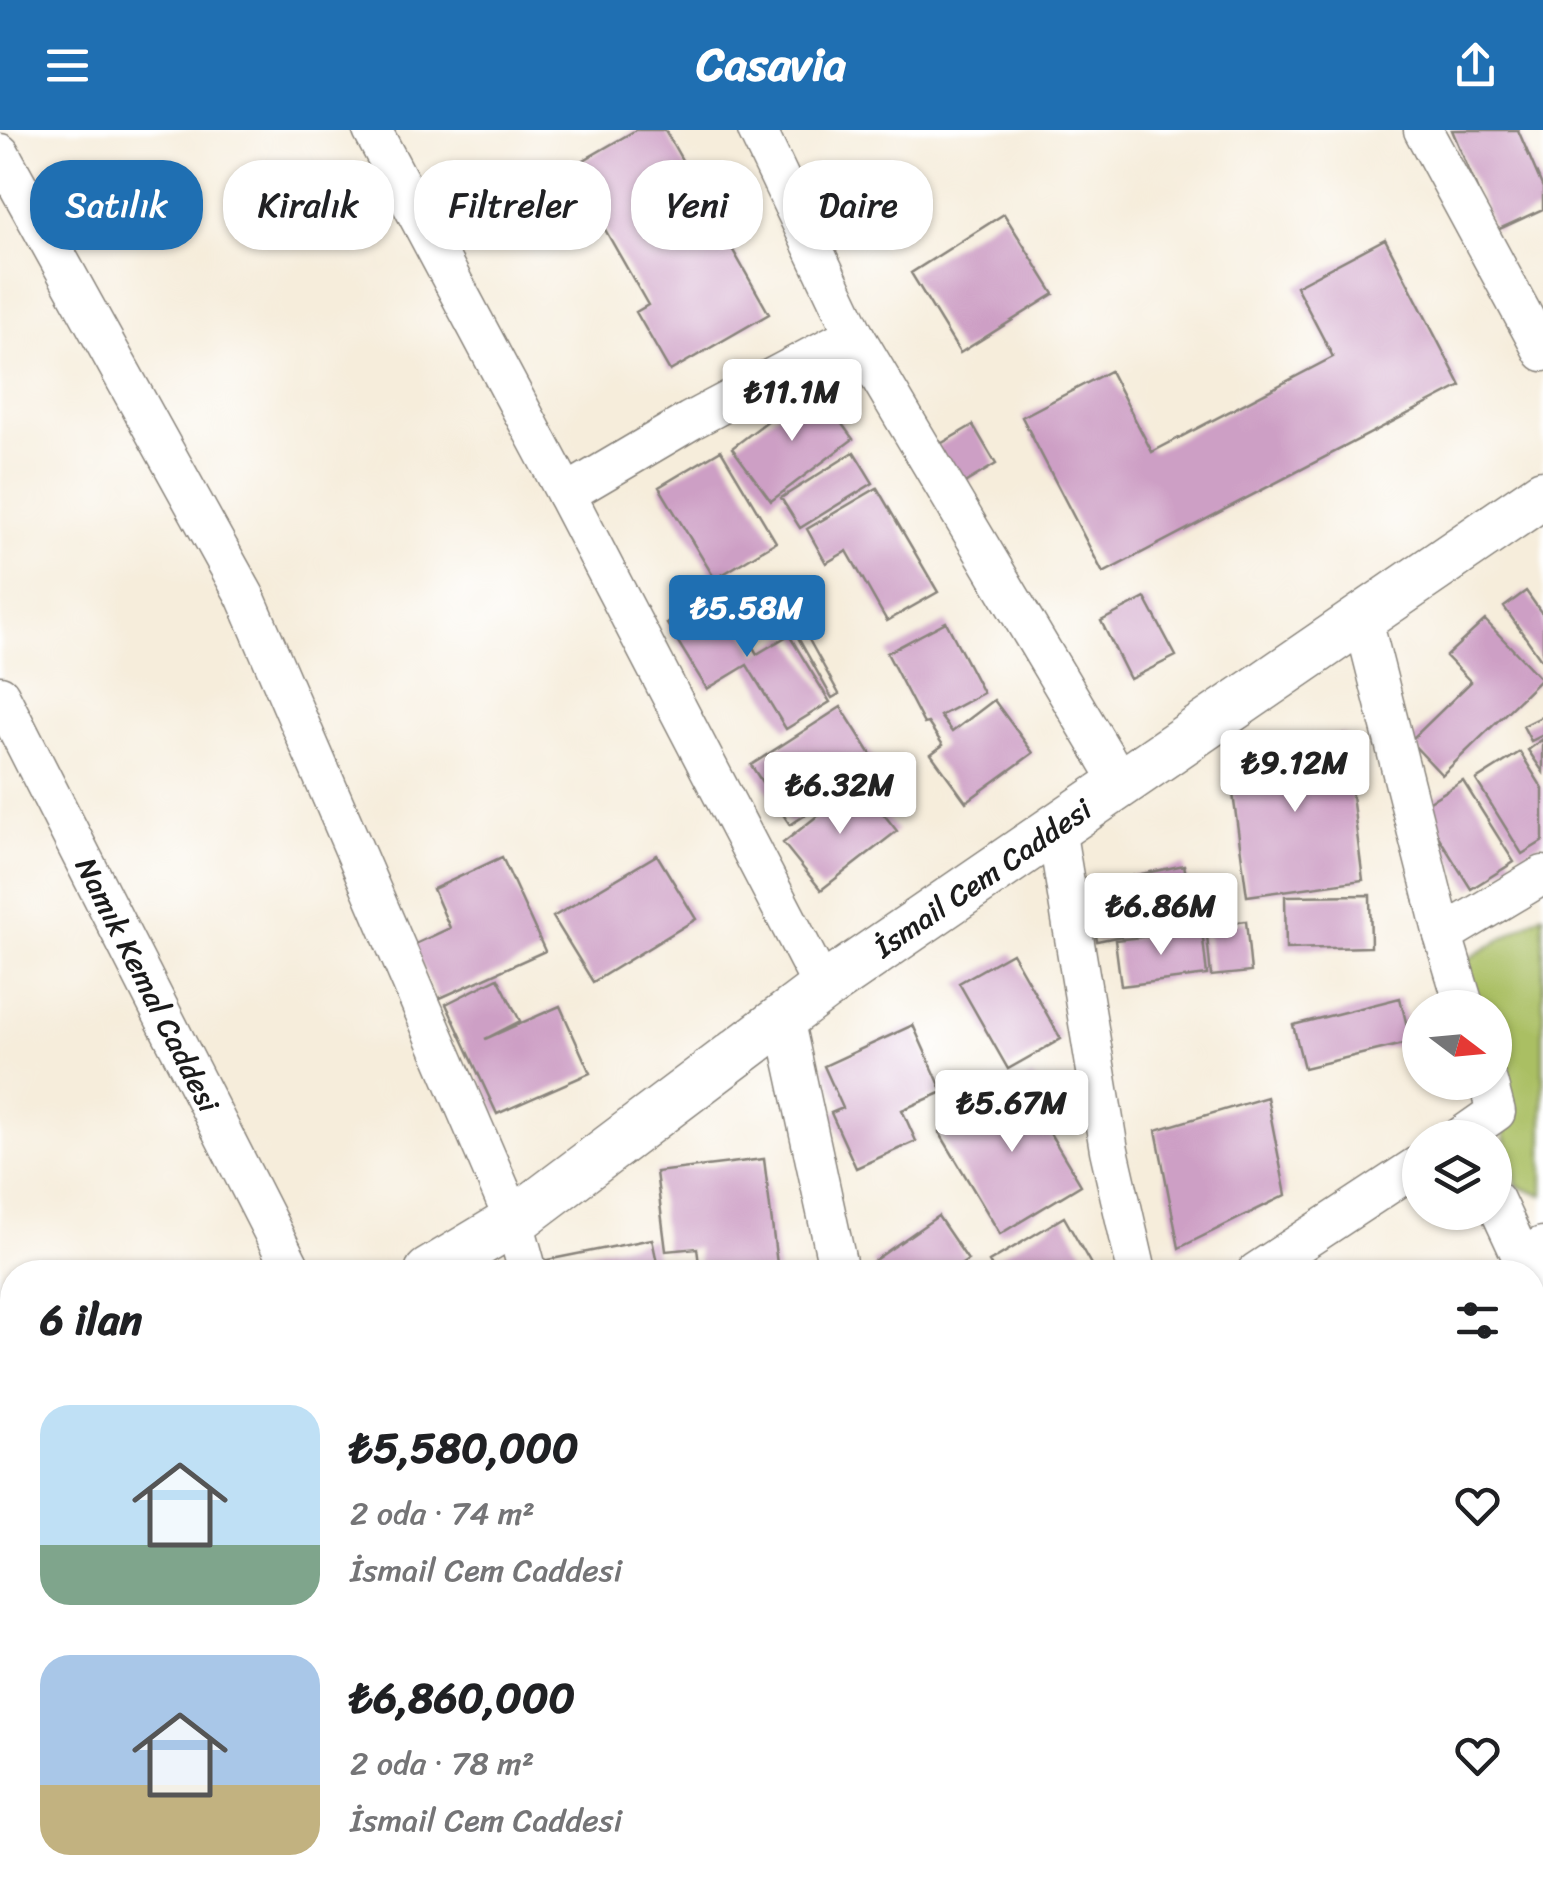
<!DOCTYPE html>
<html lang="tr">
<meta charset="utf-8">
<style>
:root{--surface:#fff;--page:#f6f6f6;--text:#202124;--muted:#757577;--accent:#1f6fb2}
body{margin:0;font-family:Sriracha,sans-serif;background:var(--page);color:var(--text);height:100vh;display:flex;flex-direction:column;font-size:38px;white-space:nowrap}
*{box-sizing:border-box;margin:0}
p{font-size:32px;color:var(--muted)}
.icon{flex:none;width:55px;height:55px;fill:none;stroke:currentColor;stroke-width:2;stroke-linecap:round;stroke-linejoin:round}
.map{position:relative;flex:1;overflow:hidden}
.side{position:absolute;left:0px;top:1130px;width:1545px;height:642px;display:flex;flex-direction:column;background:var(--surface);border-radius:40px 40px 0 0;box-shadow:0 2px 8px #0004}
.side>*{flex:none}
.top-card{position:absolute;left:30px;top:30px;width:1000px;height:90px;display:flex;gap:20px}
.needle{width:65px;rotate:106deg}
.tools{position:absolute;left:1402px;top:860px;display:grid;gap:20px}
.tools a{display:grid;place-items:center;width:110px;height:110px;border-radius:50%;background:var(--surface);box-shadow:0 2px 8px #0004;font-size:50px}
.price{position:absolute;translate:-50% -85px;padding:0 22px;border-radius:10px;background:#fff;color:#222;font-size:32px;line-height:65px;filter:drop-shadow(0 2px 5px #0008)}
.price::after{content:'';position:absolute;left:50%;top:60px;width:30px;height:22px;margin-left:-15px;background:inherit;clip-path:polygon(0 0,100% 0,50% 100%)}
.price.active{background:var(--accent);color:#fff}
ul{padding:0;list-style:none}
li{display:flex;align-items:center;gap:30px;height:250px;padding:0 40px}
li span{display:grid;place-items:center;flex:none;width:280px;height:200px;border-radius:30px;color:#555}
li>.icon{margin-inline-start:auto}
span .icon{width:120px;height:120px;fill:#fffc;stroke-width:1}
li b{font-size:42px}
h2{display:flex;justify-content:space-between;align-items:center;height:120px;padding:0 40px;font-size:42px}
.pill{padding:0 35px;border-radius:40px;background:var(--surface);box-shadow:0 2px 8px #0004;font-size:35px;line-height:90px}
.pill.active{background:var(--accent);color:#fff}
header{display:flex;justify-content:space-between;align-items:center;height:130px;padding:0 40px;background:var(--accent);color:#fff;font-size:45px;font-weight:700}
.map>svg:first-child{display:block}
</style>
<header><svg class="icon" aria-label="menu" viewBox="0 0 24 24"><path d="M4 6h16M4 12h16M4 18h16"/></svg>Casavia<svg class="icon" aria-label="share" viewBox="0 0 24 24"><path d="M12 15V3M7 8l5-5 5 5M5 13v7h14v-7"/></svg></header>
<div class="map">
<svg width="1543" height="1771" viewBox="0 0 1543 1771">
<rect width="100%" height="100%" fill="#fff"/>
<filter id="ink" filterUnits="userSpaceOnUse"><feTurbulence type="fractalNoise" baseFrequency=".01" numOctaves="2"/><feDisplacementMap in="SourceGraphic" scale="20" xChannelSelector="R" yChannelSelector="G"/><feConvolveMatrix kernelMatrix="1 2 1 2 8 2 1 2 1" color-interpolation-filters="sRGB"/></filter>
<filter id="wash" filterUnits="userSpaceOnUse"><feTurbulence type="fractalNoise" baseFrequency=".0048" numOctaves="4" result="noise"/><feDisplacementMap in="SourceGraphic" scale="40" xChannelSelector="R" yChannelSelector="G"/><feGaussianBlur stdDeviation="2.25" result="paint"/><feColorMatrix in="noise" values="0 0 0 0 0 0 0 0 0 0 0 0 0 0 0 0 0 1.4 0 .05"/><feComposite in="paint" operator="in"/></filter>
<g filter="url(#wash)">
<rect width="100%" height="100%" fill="#f6eddb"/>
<path fill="#aabf64" stroke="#636e40" stroke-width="2.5" d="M1543,784V1066L1517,1056L1492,953L1495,952V878L1474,877L1463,832Z"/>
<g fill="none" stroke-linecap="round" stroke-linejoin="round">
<path stroke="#74b8ea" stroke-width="11" d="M1532,1516L1543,1505
M1275,1771L1286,1760"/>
</g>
<g id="blocks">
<path fill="#cd9fc5" d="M636,0H665L769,184L670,241L636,182L648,175L570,38Z
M1452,0H1518L1543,58V79L1495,101Z
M1004,84L1054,164L960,223L911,143Z
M1385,109L1461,256L1103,443L1022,287L1110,241L1152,322L1333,227L1296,156Z
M814,256L853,309L771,371L732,318Z
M973,295L996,334L956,358L932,319Z
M721,320L776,412L715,449L659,357Z
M854,322L873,353L800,398L781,368Z
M877,358L938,462L887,491L847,421L826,433L807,399Z
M719,461L757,524L789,505L830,572L786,599L747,535L707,559L667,494Z
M1526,461L1543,485V532L1504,477Z
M1145,468L1176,526L1130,549L1101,491Z
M1485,490L1541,549L1442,645L1410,611L1471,552L1446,526Z
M946,492L983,563L940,586L952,602L994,570L1033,623L966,672L931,624L943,615L928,593L924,594L887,523Z
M803,499L839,564L832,568L796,504Z
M841,577L879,637L790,695L751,635Z
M1543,586V605L1531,611L1523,596Z
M1344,604L1363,750L1247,766L1227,620Z
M1543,609V642L1528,620Z
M1520,622L1543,659V711L1522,724L1476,650Z
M1463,651L1514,732L1471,759L1420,677Z
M859,653L897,701L821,760L783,713Z
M657,725L696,789L593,852L553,787Z
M502,727L545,821L438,869L413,815L450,798L433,759Z
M1184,735L1195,791L1097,811L1091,777L1117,772L1113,750Z
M1370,765L1371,817L1286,819L1285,766Z
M1246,791L1251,842L1211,846L1206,796Z
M1202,800L1207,845L1121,856L1115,810Z
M1012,823L1061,909L1008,939L959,853Z
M498,848L520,891L485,909L560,876L590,943L497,984L446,874Z
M1400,868L1411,912L1304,938L1293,895Z
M913,895L943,962L902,980L916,1011L856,1038L831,983L843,978L824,936Z
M1032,946L1060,994L1048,1000L1081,1055L1000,1104L939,1002Z
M1267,967L1286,1065L1179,1118L1156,1000Z
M764,1029L778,1142H700L697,1118L666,1121L656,1042Z
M938,1086L968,1130L950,1142H879L872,1132Z
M1064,1087L1093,1138L1085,1142H995L989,1132Z
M652,1109L659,1142H549L547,1130Z
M1543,1755V1771H1526L1523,1765Z
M415,1760H449L452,1771H418Z
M734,1760H801L804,1771H737Z"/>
</g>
</g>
<g filter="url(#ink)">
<use href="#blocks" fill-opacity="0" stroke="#89847c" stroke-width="2.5"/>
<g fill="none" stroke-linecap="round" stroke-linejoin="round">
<defs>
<g id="minor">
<path d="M372,0L566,364L823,858"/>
<path d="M757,0L854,204L1122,655"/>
<path d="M1423,0L1543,222"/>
<path d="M0,23L245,466L514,1091L528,1142"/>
<path d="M566,364L690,291L854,204"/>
<path d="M1362,486L1443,805L1465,878"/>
<path id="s1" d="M0,565L293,1142"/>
<path d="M1056,698L1109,1020L1137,1142"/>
<path d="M1443,805L1543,745"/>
<path d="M784,888L839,1142"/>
<path d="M1459,1008L1496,982L1488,952"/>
<path d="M1495,1070L1528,1141"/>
<path d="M1256,1142L1420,1034"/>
<path d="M173,1760L175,1771"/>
<path d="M492,1760L495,1771"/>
<path d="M707,1760L710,1771"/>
<path d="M323,1771L376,1760"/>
</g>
<g id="tertiary">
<path id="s2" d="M429,1142L514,1091L823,858L1543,364"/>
<path d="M1527,1142L1543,1121"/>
<path d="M0,1423L12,1414"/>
<path d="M1532,1700L1543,1691"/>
<path d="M948,1771L957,1760"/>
<path d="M1454,1771L1465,1760"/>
</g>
<path id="trunk" d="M1532,1351L1543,1341
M1532,1449L1543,1438
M1108,1771L1119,1760
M1207,1771L1218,1760"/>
</defs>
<use href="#minor" stroke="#89847c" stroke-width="41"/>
<use href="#tertiary" stroke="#89847c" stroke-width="51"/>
<use href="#trunk" stroke="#89847c" stroke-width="59"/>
<use href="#minor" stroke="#fff" stroke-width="38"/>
<use href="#tertiary" stroke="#fff" stroke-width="48"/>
<use href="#trunk" stroke="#fbbb8c" stroke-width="55"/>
</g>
</g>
<g text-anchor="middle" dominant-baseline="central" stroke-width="10" stroke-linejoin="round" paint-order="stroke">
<g font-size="30" fill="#1c1c1c" stroke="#fff">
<text stroke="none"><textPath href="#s2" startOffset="680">İsmail Cem Caddesi</textPath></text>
<text stroke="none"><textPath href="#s1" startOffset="325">Namık Kemal Caddesi</textPath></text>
</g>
</g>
</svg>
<div class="tools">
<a><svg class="needle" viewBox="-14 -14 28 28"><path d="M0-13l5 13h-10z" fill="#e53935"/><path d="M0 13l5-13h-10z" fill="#757577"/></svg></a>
<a><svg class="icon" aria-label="layers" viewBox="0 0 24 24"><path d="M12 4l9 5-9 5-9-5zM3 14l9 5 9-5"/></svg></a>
</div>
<b class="price" style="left:792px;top:314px">₺11.1M</b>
<b class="price active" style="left:747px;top:530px">₺5.58M</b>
<b class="price" style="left:1295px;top:685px">₺9.12M</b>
<b class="price" style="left:840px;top:707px">₺6.32M</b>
<b class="price" style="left:1161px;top:828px">₺6.86M</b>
<b class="price" style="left:1012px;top:1025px">₺5.67M</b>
<div class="top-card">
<a class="pill active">Satılık</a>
<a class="pill">Kiralık</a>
<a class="pill">Filtreler</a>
<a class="pill">Yeni</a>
<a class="pill">Daire</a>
</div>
<section class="side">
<h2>6 ilan<svg class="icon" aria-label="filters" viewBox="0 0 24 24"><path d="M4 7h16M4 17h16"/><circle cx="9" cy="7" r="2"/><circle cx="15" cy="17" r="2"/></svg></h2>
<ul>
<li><span style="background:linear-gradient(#bfe0f5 70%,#7fa58c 0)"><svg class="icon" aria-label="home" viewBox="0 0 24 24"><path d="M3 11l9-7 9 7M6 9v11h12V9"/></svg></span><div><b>₺5,580,000</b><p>2 oda · 74 m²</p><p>İsmail Cem Caddesi</p></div><svg class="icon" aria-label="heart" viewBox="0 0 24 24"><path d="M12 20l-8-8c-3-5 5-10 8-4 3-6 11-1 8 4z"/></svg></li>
<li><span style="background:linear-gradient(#a9c7e8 65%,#c2b280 0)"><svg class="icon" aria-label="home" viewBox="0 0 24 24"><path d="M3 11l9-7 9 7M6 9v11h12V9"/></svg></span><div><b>₺6,860,000</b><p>2 oda · 78 m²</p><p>İsmail Cem Caddesi</p></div><svg class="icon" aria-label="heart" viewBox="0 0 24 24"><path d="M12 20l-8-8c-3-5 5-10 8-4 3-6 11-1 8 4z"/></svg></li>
</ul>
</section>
</div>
